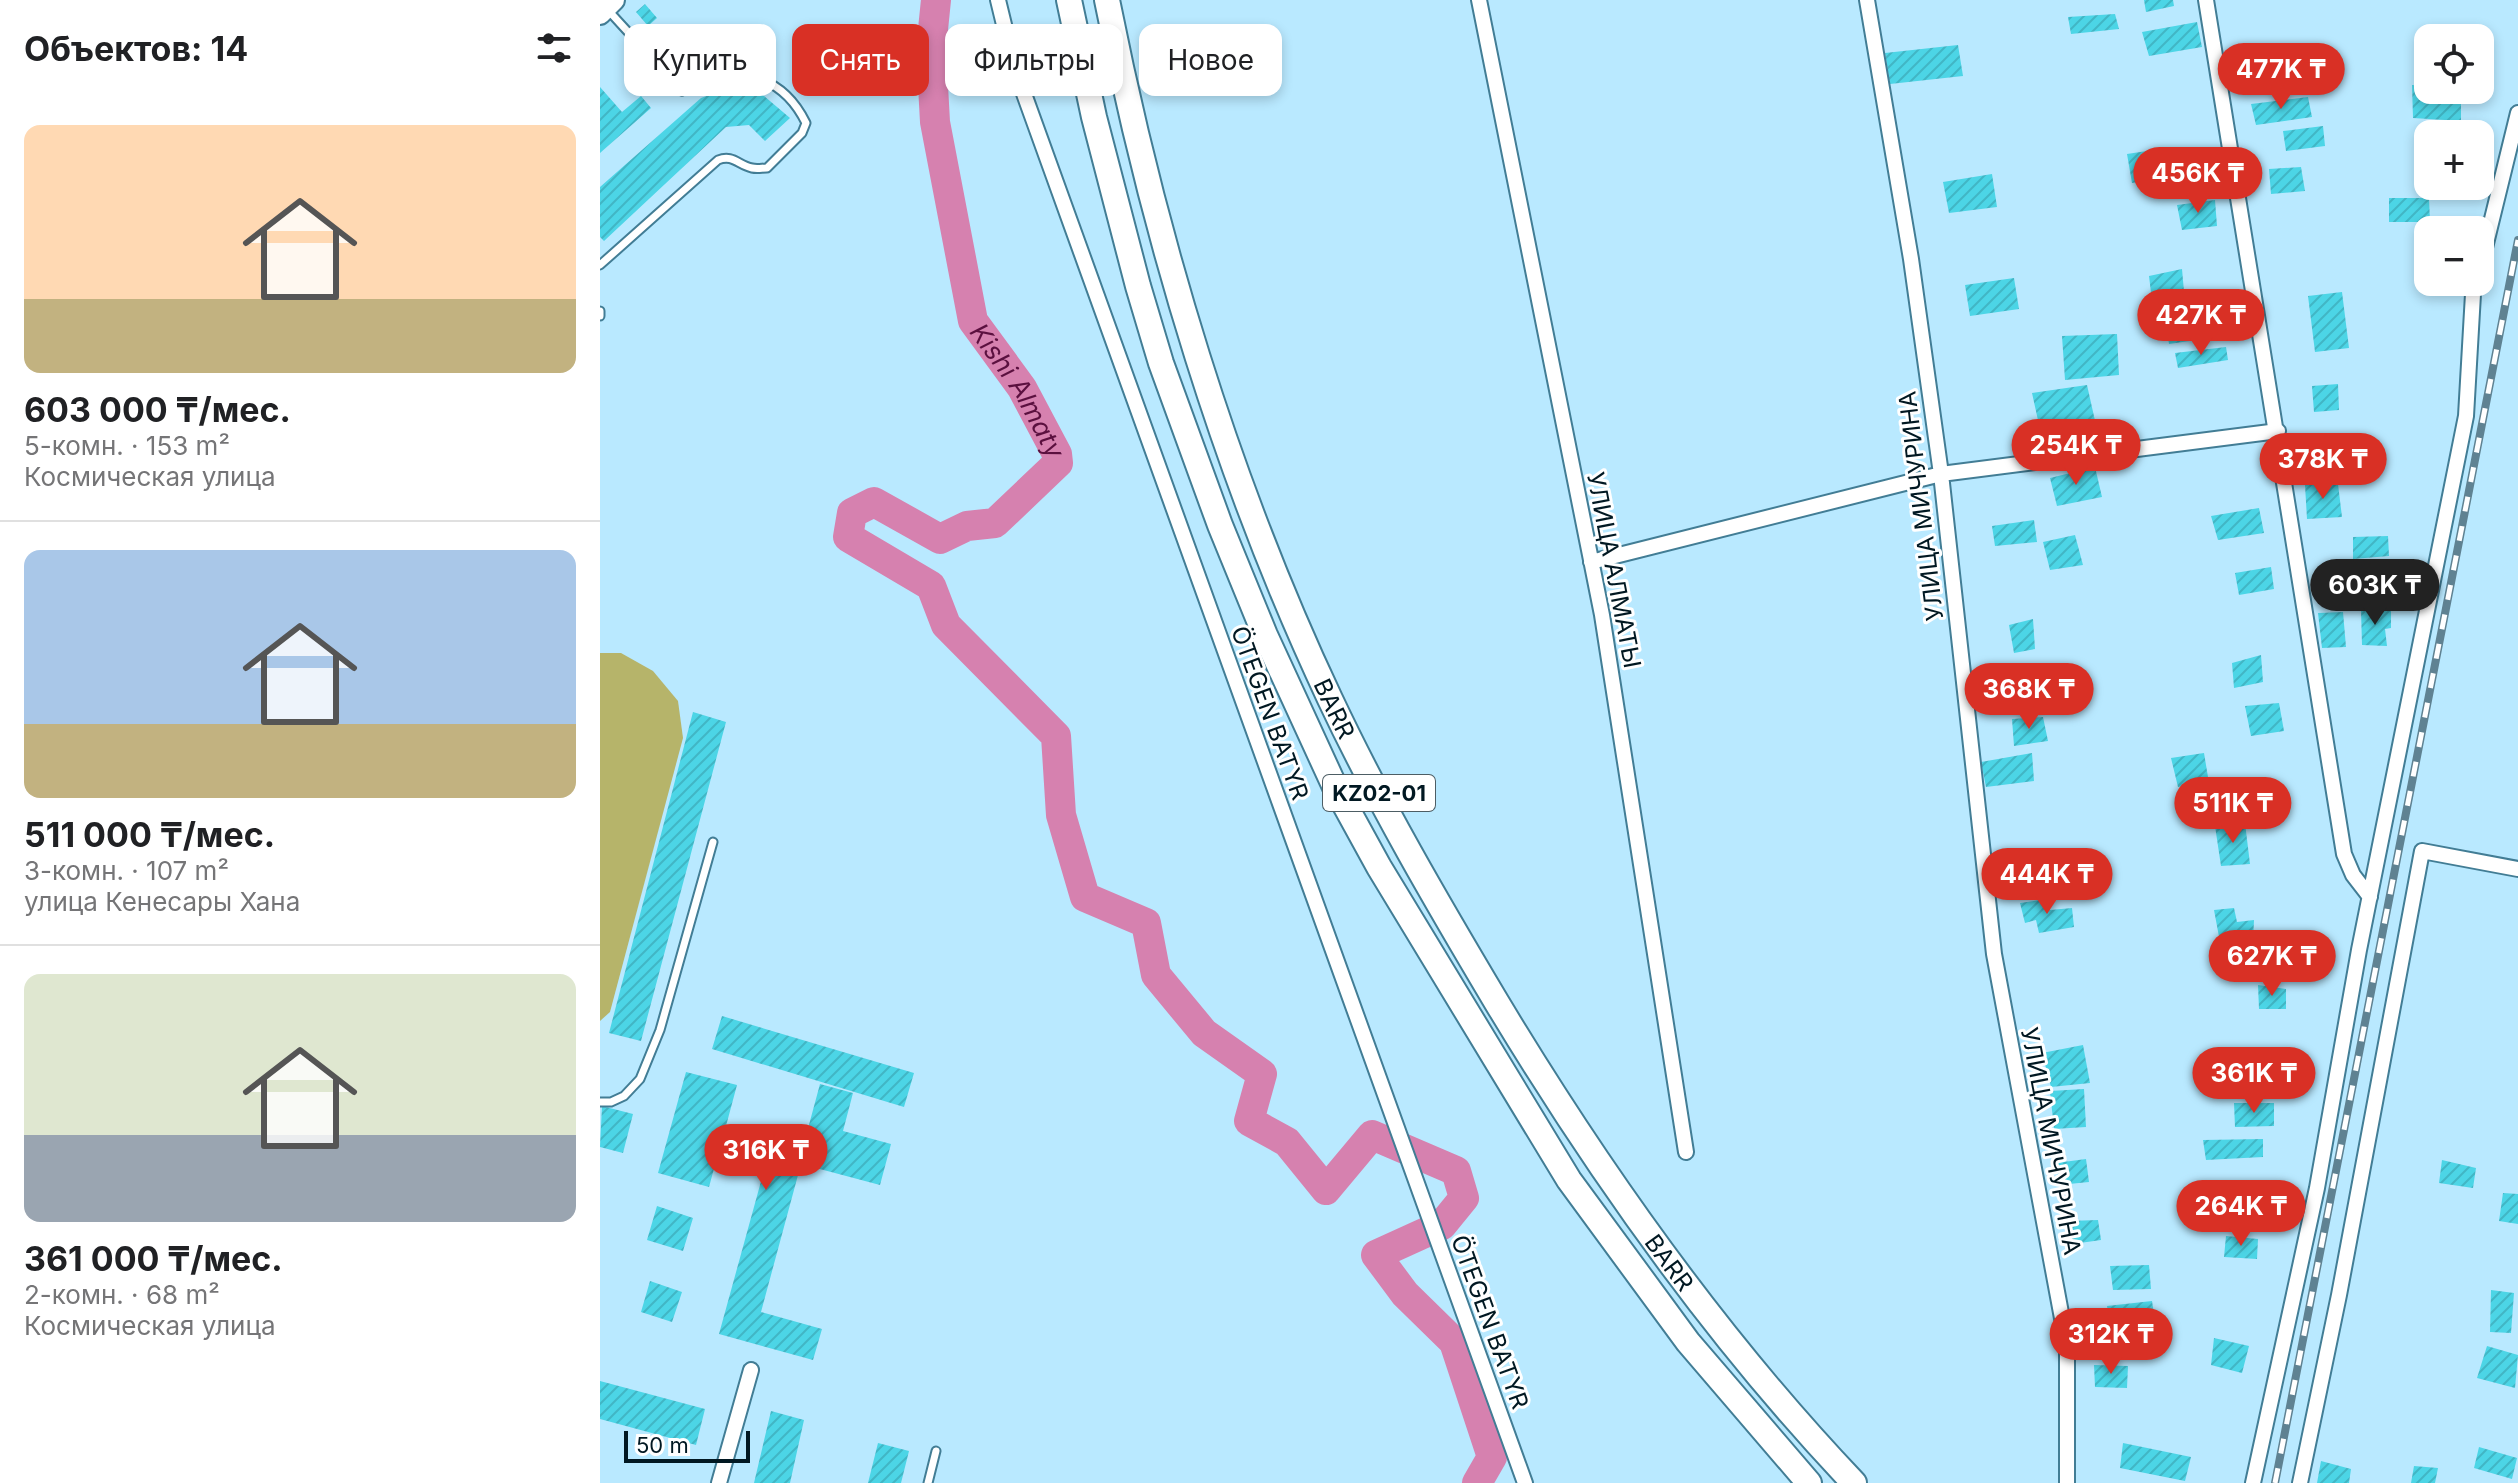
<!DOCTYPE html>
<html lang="ru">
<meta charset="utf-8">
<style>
:root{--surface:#fff;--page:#f6f6f6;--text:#202124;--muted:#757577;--line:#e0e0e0;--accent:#d93025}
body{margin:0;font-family:Inter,sans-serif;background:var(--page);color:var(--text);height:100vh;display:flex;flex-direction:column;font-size:30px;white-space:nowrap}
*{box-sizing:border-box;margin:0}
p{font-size:26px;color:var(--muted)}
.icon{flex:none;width:44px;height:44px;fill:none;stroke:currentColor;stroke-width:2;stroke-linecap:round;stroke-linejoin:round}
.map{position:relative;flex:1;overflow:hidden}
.side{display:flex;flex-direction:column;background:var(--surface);width:600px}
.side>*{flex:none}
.banner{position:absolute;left:24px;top:24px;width:760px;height:72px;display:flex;gap:16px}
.controls{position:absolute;left:1814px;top:24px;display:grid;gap:16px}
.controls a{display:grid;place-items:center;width:80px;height:80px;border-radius:16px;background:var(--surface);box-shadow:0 4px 12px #0003;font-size:40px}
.scale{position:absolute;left:24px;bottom:20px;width:126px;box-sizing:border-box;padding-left:8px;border:4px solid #011822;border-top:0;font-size:22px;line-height:28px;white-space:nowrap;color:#011822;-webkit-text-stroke:6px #fff;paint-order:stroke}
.price{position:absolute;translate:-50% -68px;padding:0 18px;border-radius:28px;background:var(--accent);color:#fff;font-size:26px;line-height:52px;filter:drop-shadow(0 2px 4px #0008)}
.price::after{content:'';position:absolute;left:50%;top:48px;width:24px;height:18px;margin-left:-12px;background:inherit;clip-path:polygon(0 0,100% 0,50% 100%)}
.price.selected{background:#222;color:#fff}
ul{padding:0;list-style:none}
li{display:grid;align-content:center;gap:16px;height:424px;padding:0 24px}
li+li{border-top:2px solid var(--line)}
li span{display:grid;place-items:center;height:248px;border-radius:16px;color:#555}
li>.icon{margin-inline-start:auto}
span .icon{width:144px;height:144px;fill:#fffc;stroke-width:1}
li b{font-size:34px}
h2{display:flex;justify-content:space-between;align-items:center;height:96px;padding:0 24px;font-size:34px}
.tag{padding:0 28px;border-radius:16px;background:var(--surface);box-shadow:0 4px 12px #0003;font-size:28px;line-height:72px}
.tag.selected{background:var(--accent);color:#fff}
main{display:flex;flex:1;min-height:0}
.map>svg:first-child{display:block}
</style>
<main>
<section class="side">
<h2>Объектов: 14<svg class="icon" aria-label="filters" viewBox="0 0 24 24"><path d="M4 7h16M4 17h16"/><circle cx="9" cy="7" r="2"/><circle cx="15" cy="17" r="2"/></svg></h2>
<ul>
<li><span style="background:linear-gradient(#ffd9b3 70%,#c2b280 0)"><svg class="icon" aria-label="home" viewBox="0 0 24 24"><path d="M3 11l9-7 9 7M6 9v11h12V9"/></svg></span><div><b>603 000 ₸/мес.</b><p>5-комн. · 153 m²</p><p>Космическая улица</p></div></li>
<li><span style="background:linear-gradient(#a9c7e8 70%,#c2b280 0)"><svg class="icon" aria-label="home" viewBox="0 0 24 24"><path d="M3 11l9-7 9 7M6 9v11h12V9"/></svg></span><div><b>511 000 ₸/мес.</b><p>3-комн. · 107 m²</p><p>улица Кенесары Хана</p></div></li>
<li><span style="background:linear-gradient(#dfe7d0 65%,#9aa5b1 0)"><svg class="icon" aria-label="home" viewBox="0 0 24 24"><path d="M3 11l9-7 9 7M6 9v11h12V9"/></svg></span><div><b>361 000 ₸/мес.</b><p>2-комн. · 68 m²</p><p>Космическая улица</p></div></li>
</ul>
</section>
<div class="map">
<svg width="1918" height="1483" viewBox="0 0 1918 1483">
<defs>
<pattern id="building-hatch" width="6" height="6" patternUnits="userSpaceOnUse" patternTransform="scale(2)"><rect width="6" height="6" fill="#4cd5e6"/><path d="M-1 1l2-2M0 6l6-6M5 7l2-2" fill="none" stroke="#41b6c5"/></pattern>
</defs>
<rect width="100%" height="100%" fill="#b9e9ff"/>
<path fill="#b6b46a" d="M0,653H21L53,671L78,701L83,738L10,1012L0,1021Z"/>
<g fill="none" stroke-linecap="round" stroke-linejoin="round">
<path stroke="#d681af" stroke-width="30" id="s1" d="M336,0L331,49L335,122L373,321L422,388L457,454L458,463L395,523L367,526L340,539L274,502L252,513L248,537L331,586L346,625L456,736L461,815L485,897L546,923L556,975L604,1033L662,1074L649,1121L687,1142L726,1190L772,1135L856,1171L864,1198L842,1225L776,1255L805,1294L854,1342L892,1457L877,1483"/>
</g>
<path fill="url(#building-hatch)" d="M1544,0H1573L1574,6L1546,12Z
M45,4L57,18L48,26L36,12Z
M1515,14L1519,29L1471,34L1468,17Z
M1597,22L1602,47L1549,56L1542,32Z
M1832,27L1858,30L1857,38H1830Z
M1358,45L1363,76L1290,84L1285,53Z
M1812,85L1828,86V90H1861V121L1813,118Z
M0,87L22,112L41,96L51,108L0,153Z
M125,89L157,90L190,118L165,141L149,125L126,127L4,241L0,237V187L101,98Z
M1708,97L1712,117L1656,125L1651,104Z
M1723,126L1725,146L1686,151L1683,131Z
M1828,138V158H1817L1816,139Z
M1560,149L1565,177L1532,183L1527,154Z
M1701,167L1705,191L1671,194L1669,169Z
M1392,174L1397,207L1349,213L1343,182Z
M1789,198H1829L1830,222H1789Z
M1615,200L1617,226L1582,230L1577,205Z
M1582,269L1585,303L1553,309L1549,276Z
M1414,278L1419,309L1370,316L1365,285Z
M1742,292L1749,348L1715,352L1708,296Z
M1640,312L1644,333L1569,344L1566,324Z
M1517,334L1519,375L1465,380L1462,336Z
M1626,347L1628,360L1578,368L1575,353Z
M1738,384L1739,410L1714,412L1712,386Z
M1487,385L1498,434L1443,443L1432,393Z
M1495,467L1502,497L1457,506L1450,478Z
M1738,484L1742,517L1707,519L1705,485Z
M1659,508L1664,533L1618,540L1611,516Z
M1434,520L1437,542L1395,546L1392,526Z
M1475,535L1483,565L1450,570L1443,542Z
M1788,536L1789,556L1753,559V537Z
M1671,567L1674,589L1639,595L1635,573Z
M1804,580L1805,598L1777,600V582Z
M1761,610H1791V628L1785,629L1787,646L1762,645Z
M1743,612L1746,647L1722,648L1718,613Z
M1433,619L1435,649L1414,653L1409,625Z
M1661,655L1663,682L1634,688L1632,663Z
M1679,703L1684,731L1651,736L1645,706Z
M93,712L126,722L41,1041L9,1033Z
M1443,717L1448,741L1414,746L1412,719Z
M1432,753L1434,781L1386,787L1381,762Z
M1604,753L1609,783L1578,787L1571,758Z
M1645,823L1650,864L1621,866L1615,826Z
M1447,899L1450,910L1472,908L1474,927L1439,933L1436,920L1425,923L1420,903Z
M1634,908L1637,922L1654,920L1653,942H1620L1614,910Z
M1658,985L1686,989V1009H1659Z
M122,1016L314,1073L304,1107L112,1049Z
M1483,1045L1490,1083L1451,1087L1442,1053Z
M1645,1049L1670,1050L1674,1072H1645Z
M86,1072L137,1085L126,1126L203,1147L220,1084L253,1093L243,1131L291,1144L280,1185L201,1164L161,1312L222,1329L213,1360L119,1334L168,1156L121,1143L109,1187L58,1173Z
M1484,1089L1486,1127L1454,1129L1450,1091Z
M1634,1103H1674V1126L1635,1127Z
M2,1106L33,1114L23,1153L0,1147Z
M1663,1139V1157L1606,1160L1603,1140Z
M1486,1159L1489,1182L1459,1185L1456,1163Z
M1842,1160L1876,1168L1873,1188L1839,1183Z
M1635,1180L1658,1182L1656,1201L1634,1199Z
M1903,1193L1918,1194V1224L1899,1221Z
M57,1206L93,1218L83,1251L47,1240Z
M1498,1220L1501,1240L1473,1244L1469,1221Z
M1626,1236L1658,1239L1657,1259L1624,1257Z
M1549,1265L1551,1289L1513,1290L1510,1266Z
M50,1281L82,1292L72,1322L41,1312Z
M1891,1290L1914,1293L1911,1333L1890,1332Z
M1552,1301L1556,1326L1511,1332L1507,1306Z
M1614,1338L1649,1346L1642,1373L1611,1365Z
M1887,1346L1918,1355L1915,1388L1877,1378Z
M1494,1365L1528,1366L1527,1388L1495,1387Z
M0,1381L105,1409L96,1445L0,1419Z
M171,1411L204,1420L190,1483H154Z
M278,1443L309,1451L301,1483H268Z
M1523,1443L1591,1457L1585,1481L1520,1468Z
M1879,1447L1917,1458L1912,1479L1874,1468Z
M1721,1461L1751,1469L1749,1483H1717Z
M1814,1466L1838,1468L1835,1483H1811Z"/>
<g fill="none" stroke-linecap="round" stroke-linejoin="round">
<defs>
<path id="lane" d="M0,265L118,160C133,154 138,165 152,168C157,169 162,168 167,168L202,133L206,123C181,72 129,61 82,91L7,9
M0,311V316
M0,1102H11L24,1096L40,1079L60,1030L113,842
M328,1483L336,1451"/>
<path id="street" d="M398,0L414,66L925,1483
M879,0L1002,615L1086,1152
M1267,0L1311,259L1341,474L1394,954L1467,1345V1483
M1606,0L1744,854L1753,875L1770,897
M1880,268L1918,113
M991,562L1341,474L1678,431
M119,1483L151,1370
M1653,1483L1717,1188L1759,950L1866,416L1873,294L1876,282
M1700,1483L1739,1295L1822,851L1918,869"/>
<path id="primary" d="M0,14L14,0"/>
<g id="highway">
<path d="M469,0L494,117L538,286L561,363L620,525L665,635L734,785L779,867L969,1180L1088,1342L1209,1483"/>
<path id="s2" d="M507,0C554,237 627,481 730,699C779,803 838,904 897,1003C1000,1174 1116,1338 1254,1483"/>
</g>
</defs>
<use href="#lane" stroke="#427d95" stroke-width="11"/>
<use href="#street" stroke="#427d95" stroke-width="18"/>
<use href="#primary" stroke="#427d95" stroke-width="24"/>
<use href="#highway" stroke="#427d95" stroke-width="28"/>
<use href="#lane" stroke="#fff" stroke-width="7"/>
<use href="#street" stroke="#fff" stroke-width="14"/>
<use href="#primary" stroke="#fff" stroke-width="20"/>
<use href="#highway" stroke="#fff" stroke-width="24"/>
<defs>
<path id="rail" d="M1675,1483L1918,240"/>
</defs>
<use href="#rail" stroke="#5f8292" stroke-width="8"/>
<use href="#rail" stroke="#fff" stroke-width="5" stroke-dasharray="15" stroke-linecap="butt"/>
</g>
<g text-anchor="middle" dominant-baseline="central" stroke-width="6" stroke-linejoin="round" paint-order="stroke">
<rect fill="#fff" stroke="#4d5d64" stroke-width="2" x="723" y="775" width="112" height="36" rx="6"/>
<g font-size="22" font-weight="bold" fill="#011822">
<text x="779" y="793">KZ02-01</text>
</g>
<g font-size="24" fill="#011822" stroke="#fff">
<text transform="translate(1321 506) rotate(-97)">УЛИЦА МИЧУРИНА</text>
<text transform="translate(1014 570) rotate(79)">УЛИЦА АЛМАТЫ</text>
<text stroke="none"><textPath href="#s2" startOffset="746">BARR</textPath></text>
<text transform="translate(670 713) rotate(70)">ÖTEGEN BATYR</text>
<text transform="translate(1451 1141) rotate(79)">УЛИЦА МИЧУРИНА</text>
<text stroke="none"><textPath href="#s2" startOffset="1394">BARR</textPath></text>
<text transform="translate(890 1322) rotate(70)">ÖTEGEN BATYR</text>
</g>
<g font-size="26" font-style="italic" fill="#5b103f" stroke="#fff">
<text stroke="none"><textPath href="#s1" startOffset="408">Kіshі Almaty</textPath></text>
</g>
</g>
</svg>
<div class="controls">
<a><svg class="icon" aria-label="locate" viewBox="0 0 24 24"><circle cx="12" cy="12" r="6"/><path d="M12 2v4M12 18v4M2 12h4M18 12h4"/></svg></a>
<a>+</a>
<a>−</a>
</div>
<div class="scale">50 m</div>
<b class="price" style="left:1681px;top:111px">477K ₸</b>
<b class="price" style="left:1598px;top:215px">456K ₸</b>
<b class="price" style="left:1601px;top:357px">427K ₸</b>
<b class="price" style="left:1476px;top:487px">254K ₸</b>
<b class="price" style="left:1723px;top:501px">378K ₸</b>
<b class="price selected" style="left:1775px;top:627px">603K ₸</b>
<b class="price" style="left:1429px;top:731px">368K ₸</b>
<b class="price" style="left:1633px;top:845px">511K ₸</b>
<b class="price" style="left:1447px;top:916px">444K ₸</b>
<b class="price" style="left:1672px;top:998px">627K ₸</b>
<b class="price" style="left:1654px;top:1115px">361K ₸</b>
<b class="price" style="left:166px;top:1192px">316K ₸</b>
<b class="price" style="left:1641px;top:1248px">264K ₸</b>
<b class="price" style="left:1511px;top:1376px">312K ₸</b>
<div class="banner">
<a class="tag">Купить</a>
<a class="tag selected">Снять</a>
<a class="tag">Фильтры</a>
<a class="tag">Новое</a>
</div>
</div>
</main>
